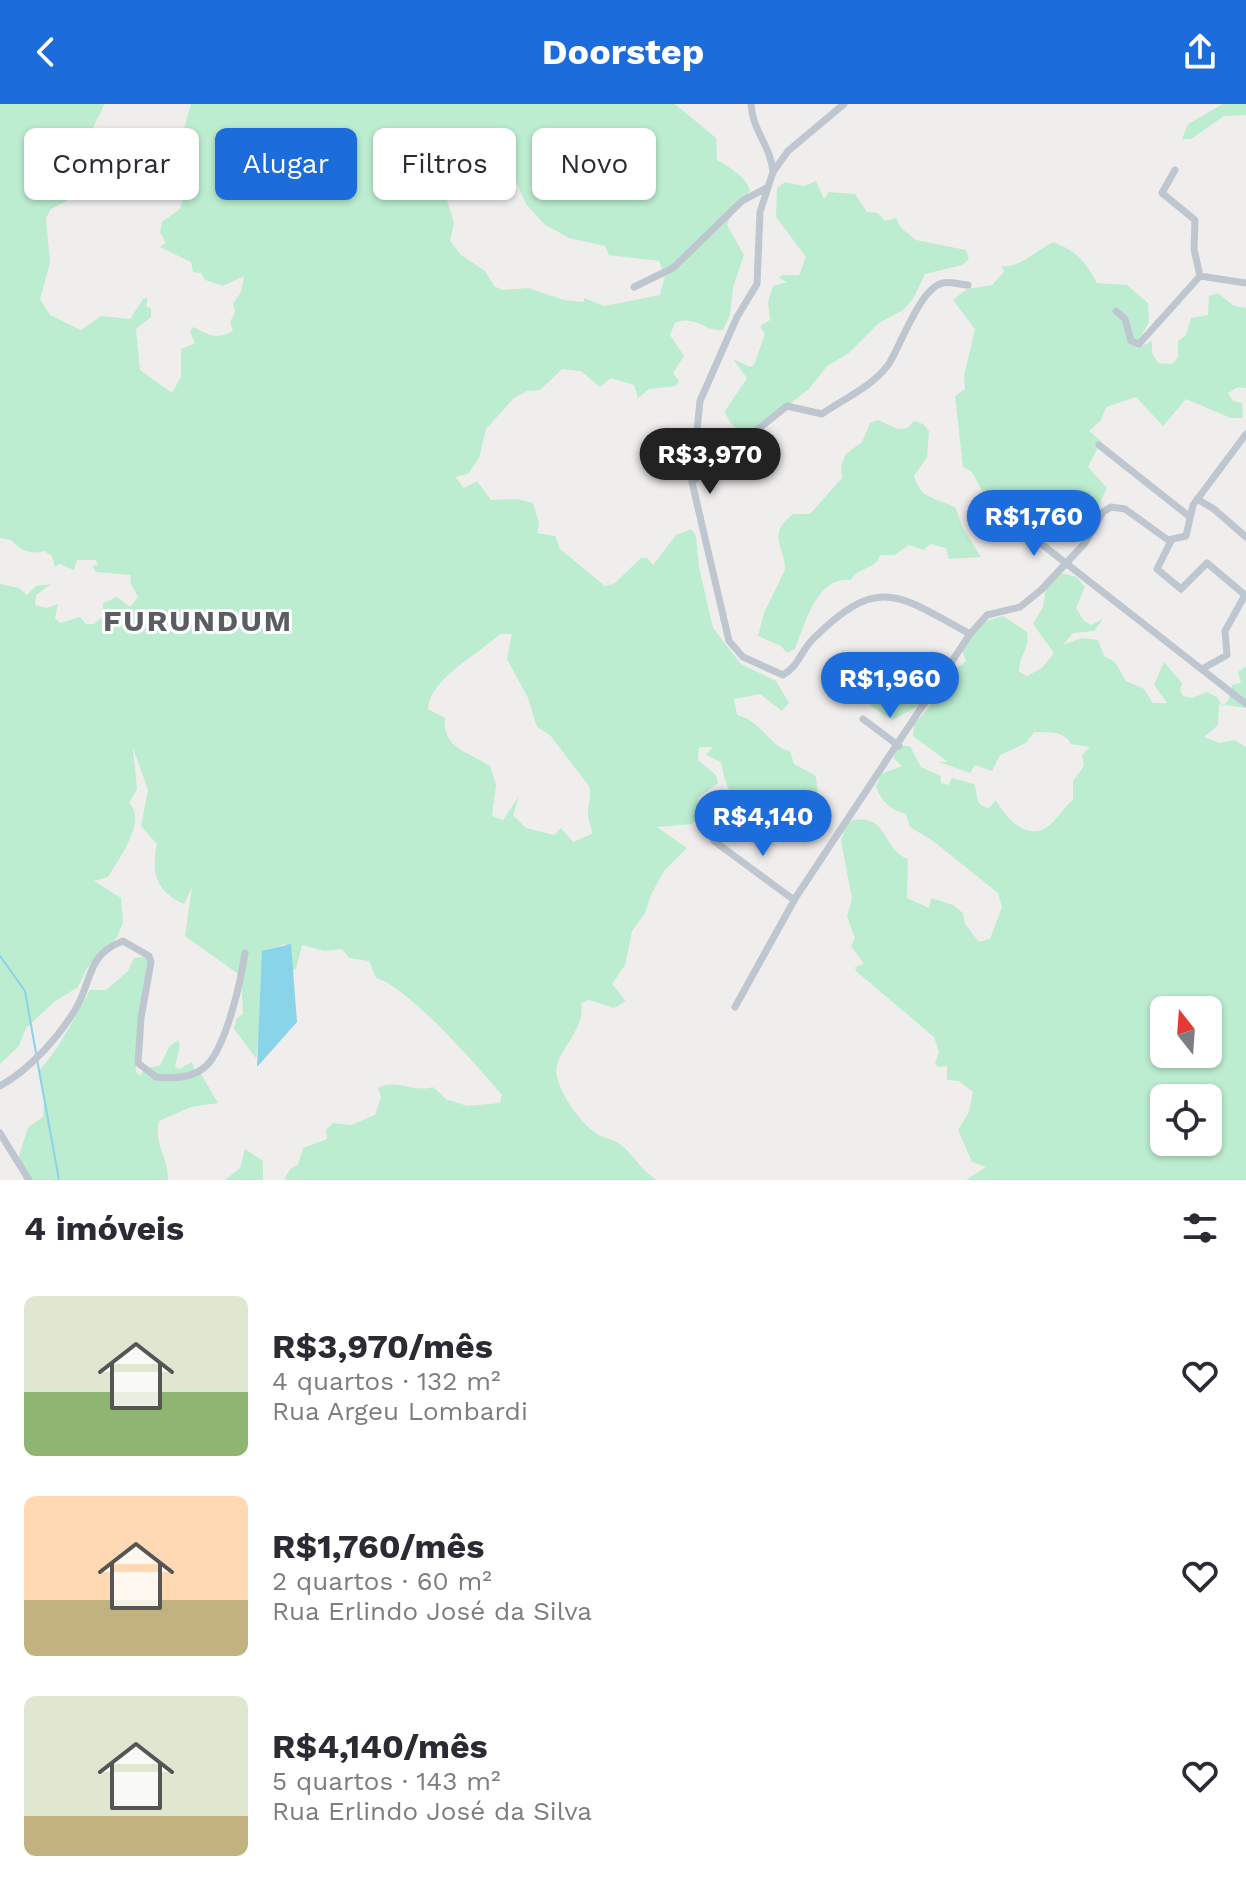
<!DOCTYPE html>
<html lang="pt">
<meta charset="utf-8">
<style>
:root{--surface:#fff;--page:#f2f2f3;--text:#2b2b33;--muted:#7c7c81;--accent:#1d6cdb}
body{margin:0;font-family:"Work Sans",sans-serif;background:var(--page);color:var(--text);height:100vh;display:flex;flex-direction:column;font-size:30px;white-space:nowrap}
*{box-sizing:border-box;margin:0}
p{font-size:26px;color:var(--muted)}
.icon{flex:none;width:44px;height:44px;fill:none;stroke:currentColor;stroke-width:2;stroke-linecap:round;stroke-linejoin:round}
.map{position:relative;height:1076px;overflow:hidden}
.side{display:flex;flex-direction:column;background:var(--surface);flex:1}
.side>*{flex:none}
.banner{position:absolute;left:24px;top:24px;width:800px;height:72px;display:flex;gap:16px}
.needle{width:52px;rotate:343deg}
.buttons{position:absolute;left:1150px;top:892px;display:grid;gap:16px}
.buttons a{display:grid;place-items:center;width:72px;height:72px;border-radius:12px;background:var(--surface);box-shadow:0 2px 6px #0004;font-size:40px}
.price{position:absolute;translate:-50% -68px;padding:0 18px;border-radius:28px;background:var(--accent);color:#fff;font-size:26px;line-height:52px;filter:drop-shadow(0 2px 4px #0008)}
.price::after{content:'';position:absolute;left:50%;top:48px;width:24px;height:18px;margin-left:-12px;background:inherit;clip-path:polygon(0 0,100% 0,50% 100%)}
.price.active{background:#222;color:#fff}
ul{padding:0;list-style:none}
li{display:flex;align-items:center;gap:24px;height:200px;padding:0 24px}
li span{display:grid;place-items:center;flex:none;width:224px;height:160px;border-radius:12px;color:#555}
li>.icon{margin-inline-start:auto}
span .icon{width:96px;height:96px;fill:#fffc;stroke-width:1}
li b{font-size:34px}
h2{display:flex;justify-content:space-between;align-items:center;height:96px;padding:0 24px;font-size:34px}
.tag{padding:0 28px;border-radius:12px;background:var(--surface);box-shadow:0 2px 6px #0004;font-size:28px;line-height:72px}
.tag.active{background:var(--accent);color:#fff}
header{display:flex;justify-content:space-between;align-items:center;height:104px;padding:0 24px;background:var(--accent);color:#fff;font-size:36px;font-weight:700}
.map>svg:first-child{display:block}
</style>
<header><svg class="icon" aria-label="back" viewBox="0 0 24 24"><path d="M15 5l-7 7 7 7"/></svg>Doorstep<svg class="icon" aria-label="share" viewBox="0 0 24 24"><path d="M12 15V3M7 8l5-5 5 5M5 13v7h14v-7"/></svg></header>
<div class="map">
<svg width="1246" height="1076" viewBox="0 0 1246 1076">
<rect width="100%" height="100%" fill="#f0eded"/>
<path fill="#bcedd0" fill-rule="evenodd" d="M0,0H104C99,17 78,40 93,56L82,89L51,105L46,114L50,159L40,195L50,211L81,226L101,212L130,215L143,195L148,194L146,202L151,205V213L136,225L140,266L172,289L181,273V245L195,239L190,228L193,223C208,230 216,237 233,227L230,218L235,208L233,200L241,188L244,172L223,182L205,176L201,169L193,168L191,158L160,143L166,139L160,128L162,118L180,105L188,78L182,62L181,35L191,0H675L716,34L717,56C732,65 743,70 750,86C745,100 731,107 727,121L744,151L733,183L730,211L723,226C704,228 695,210 675,219L670,231L684,252L673,269L679,277L676,282L649,285L638,294L634,281L611,274L600,283L581,267L562,265L540,286L527,287L514,294L486,325L479,354L468,370L455,373L464,384L477,377L491,396L517,395L533,399L539,419L537,429L555,432L560,445L605,482L615,479L641,454H647L653,461L676,431L691,425L696,432L699,463L713,524L741,560L776,577L789,599L782,607L760,590L734,595L737,611C764,618 771,645 790,647L794,660L816,672L818,695L811,702L815,725L805,734C791,731 743,704 734,694C727,685 723,670 721,658L706,651L713,643H699L698,656L716,671L718,679L698,694L699,710L692,720L657,723L687,744L664,767L651,791L645,809L632,827L625,861L612,880L626,897L614,904L589,896L581,899C586,922 564,939 557,961C551,979 582,1023 599,1031C606,1035 614,1035 621,1041C634,1051 642,1068 657,1076H284L290,1065L298,1061L303,1044L327,1035L326,1026L333,1019L351,1021L375,1011L381,993L378,984C397,974 413,989 433,983L446,995L467,1002L500,999L502,991C479,964 409,883 376,874L369,857L349,854L342,845L325,847L302,841L296,865L289,867L285,840L272,845L256,954L234,925L236,915L243,910L241,872L185,832L192,783L184,800C155,787 151,768 157,740L141,722L148,686L133,644L137,685L129,699C148,716 118,756 108,773L94,777L121,794L123,819L117,833L87,864L78,883L54,898L26,924L19,942L0,960V480L19,484L27,491L36,482L51,480L36,491L35,501L47,504L58,500L55,514L60,519L80,513L86,520H94L103,513V499L117,493L130,503L138,493L130,478L131,471L96,468L92,462L98,461L96,456H77L74,466L59,460L55,463L52,452L44,447C32,451 19,446 11,436L0,434ZM450,59H476L490,70H507L515,75L526,100L544,120L569,134L605,142L609,151L659,157L665,172L660,191L604,202L584,194V198L564,196L528,184L502,186L494,182L485,167L461,151L450,137L454,119L437,63ZM500,530H512L507,555L528,594L537,623L550,631L589,682C592,693 588,699 588,710C588,717 592,722 592,730L573,738L561,724L554,731L526,724L513,711L519,692L503,716L492,712L496,681L490,662C468,647 442,645 445,614L428,605C429,575 479,550 500,530Z
M1223,0H1246V11L1224,12L1191,35H1182L1188,20Z
M816,77L824,95L829,88L855,90L867,108L878,109L885,117L896,114L901,124L916,136L966,146L969,155L962,161L925,170L913,195L903,206L879,219L849,249L827,262L809,285L751,330C737,327 729,321 725,307L747,274L733,255L750,263L754,261L765,230L760,222L770,216L768,198L773,182L787,178L779,174L782,171H799L806,153L776,113L777,84L785,78L804,82Z
M1053,138C1075,146 1086,158 1097,179L1127,181L1148,199L1149,218L1140,234L1142,242L1152,237V249L1158,259L1171,260L1178,254V237L1186,231L1191,214L1208,211L1209,192L1218,189L1234,202L1246,204V284L1238,283L1228,289L1233,297L1242,299L1243,314H1231L1186,295L1163,322L1136,293L1106,303L1101,316L1089,327L1101,337L1088,363L1107,384L1095,409L1097,429L1071,436L1064,430L1058,436C1042,427 1026,428 1019,408L985,392L972,368L963,363L955,292L965,285L964,272L975,225L953,196L967,185L992,181L1004,168L1002,162C1016,166 1039,145 1053,138Z
M878,316L898,325L907,324L914,317L923,320L929,327L927,353L914,372C921,397 937,393 956,404L962,423L981,453L949,455L946,444L930,440L924,446L909,441L894,451H880C875,467 858,462 851,476C816,472 805,521 795,545L787,549L781,542L758,532L764,509L785,466C786,444 765,432 793,410H810L842,374L841,362L846,350L862,338L870,319Z
M1062,469L1076,473L1085,483L1076,504L1084,517L1091,521L1103,515L1094,527L1073,529L1063,541L1082,534L1098,536L1104,552L1115,558L1126,577L1144,585L1153,599H1167L1154,581L1164,558L1182,579L1180,587L1183,592L1192,594L1207,588L1217,593L1222,602L1228,597L1232,581L1241,579L1238,568L1246,562V604L1219,600L1218,621L1204,633L1219,639L1234,636L1246,643V1076H966L986,1063L972,1058L958,1026L969,1008L973,988L959,977L947,976V962L938,963L935,959L939,948L934,933L856,867L855,863L864,860L851,842L855,834L847,812L852,795L841,737L847,718C889,705 881,746 908,755L907,794L929,804L931,794L953,801L963,809L965,820L979,838L990,835L1002,803L998,789L933,737L910,723L906,710C892,707 881,697 876,683L881,670L902,662L894,655L896,642H910L921,663L941,672V679L948,681L952,674L974,680C979,691 973,701 989,704L996,696C1005,713 1026,737 1047,723C1057,716 1063,704 1073,696V677L1084,662L1082,651L1090,643L1071,640C1063,625 1047,629 1034,628L1026,639L1000,651L992,667L975,661L970,669L939,658H948L913,632L914,620L935,597L934,594L892,616L871,602L866,591L881,585L877,569L884,563L900,569L920,586L907,557L921,562L933,577L940,578L966,557L961,543L983,518L1003,512L1027,528C1031,543 1018,553 1019,568L1027,572L1042,564L1054,549L1033,520L1043,503L1046,483ZM1164,906H1208V950H1164ZM1164,994H1208V1038H1164Z
M148,852L153,855L138,922L136,968L140,972L145,964L160,962L169,943L178,936L180,941L175,963L179,965L192,958L197,971L201,970L218,999L191,1003L159,1017C153,1039 169,1055 168,1076H24L19,1052L28,1023L43,1013L44,995L38,968C60,944 74,914 90,886H106L128,867L134,854Z
M245,1045L263,1057V1076H225L240,1064Z"/>
<path fill="#8ad4ea" d="M291,840L297,918L257,963L262,847Z"/>
<g fill="none" stroke-linecap="round" stroke-linejoin="round">
<path stroke="#8ad4ea" stroke-width="2" d="M0,852L25,887L36,949
M37,955L59,1076"/>
<path stroke="#bec7cf" stroke-width="7" d="M751,0C752,26 771,42 773,68
M844,0L788,47L773,68L760,108L757,180L737,213L700,297L692,378L729,537L743,553L783,571C799,562 801,546 814,534C879,469 900,492 970,530
M1175,66L1162,89L1195,116L1194,145L1200,172
M1200,172L1246,179
M634,183L673,164L742,97L768,83
M1116,207L1125,215L1131,237L1139,240L1200,172
M1099,341L1190,413
M692,378L787,302L822,310C842,296 873,282 888,261C900,244 920,183 943,179C950,177 961,181 968,181
M1197,395L1214,405L1246,433
M1021,424L1246,600
M1171,437L1157,465L1181,485L1207,459L1245,491L1225,527L1227,551L1202,565
M863,615L899,642
M714,737L794,796
M735,903L796,793L970,530L987,511L1020,503L1041,486L1085,439L1103,408L1111,403L1125,405L1168,436L1186,432L1193,401L1246,330
M0,982C29,966 58,934 75,906C93,876 86,851 123,837L149,852L151,858L141,914L138,959L156,973C173,975 192,974 205,963C226,945 241,876 245,849
M0,1029L29,1076"/>
</g>
<g text-anchor="middle" dominant-baseline="central" stroke-width="6" stroke-linejoin="round" paint-order="stroke">
<g font-size="30" font-weight="bold" letter-spacing="2" fill="#5a5e62" stroke="#fff">
<text x="198" y="516">FURUNDUM</text>
</g>
</g>
</svg>
<div class="buttons">
<a><svg class="needle" viewBox="-14 -14 28 28"><path d="M0-13l5 13h-10z" fill="#e53935"/><path d="M0 13l5-13h-10z" fill="#7c7c81"/></svg></a>
<a><svg class="icon" aria-label="locate" viewBox="0 0 24 24"><circle cx="12" cy="12" r="6"/><path d="M12 2v4M12 18v4M2 12h4M18 12h4"/></svg></a>
</div>
<b class="price active" style="left:710px;top:392px">R$3,970</b>
<b class="price" style="left:1034px;top:454px">R$1,760</b>
<b class="price" style="left:890px;top:616px">R$1,960</b>
<b class="price" style="left:763px;top:754px">R$4,140</b>
<div class="banner">
<a class="tag">Comprar</a>
<a class="tag active">Alugar</a>
<a class="tag">Filtros</a>
<a class="tag">Novo</a>
</div>
</div>
<section class="side">
<h2>4 imóveis<svg class="icon" aria-label="filters" viewBox="0 0 24 24"><path d="M4 7h16M4 17h16"/><circle cx="9" cy="7" r="2"/><circle cx="15" cy="17" r="2"/></svg></h2>
<ul>
<li><span style="background:linear-gradient(#dfe7d0 60%,#8fb573 0)"><svg class="icon" aria-label="home" viewBox="0 0 24 24"><path d="M3 11l9-7 9 7M6 9v11h12V9"/></svg></span><div><b>R$3,970/mês</b><p>4 quartos · 132 m²</p><p>Rua Argeu Lombardi</p></div><svg class="icon" aria-label="heart" viewBox="0 0 24 24"><path d="M12 20l-8-8c-3-5 5-10 8-4 3-6 11-1 8 4z"/></svg></li>
<li><span style="background:linear-gradient(#ffd9b3 65%,#c2b280 0)"><svg class="icon" aria-label="home" viewBox="0 0 24 24"><path d="M3 11l9-7 9 7M6 9v11h12V9"/></svg></span><div><b>R$1,760/mês</b><p>2 quartos · 60 m²</p><p>Rua Erlindo José da Silva</p></div><svg class="icon" aria-label="heart" viewBox="0 0 24 24"><path d="M12 20l-8-8c-3-5 5-10 8-4 3-6 11-1 8 4z"/></svg></li>
<li><span style="background:linear-gradient(#dfe7d0 75%,#c2b280 0)"><svg class="icon" aria-label="home" viewBox="0 0 24 24"><path d="M3 11l9-7 9 7M6 9v11h12V9"/></svg></span><div><b>R$4,140/mês</b><p>5 quartos · 143 m²</p><p>Rua Erlindo José da Silva</p></div><svg class="icon" aria-label="heart" viewBox="0 0 24 24"><path d="M12 20l-8-8c-3-5 5-10 8-4 3-6 11-1 8 4z"/></svg></li>
</ul>
</section>
